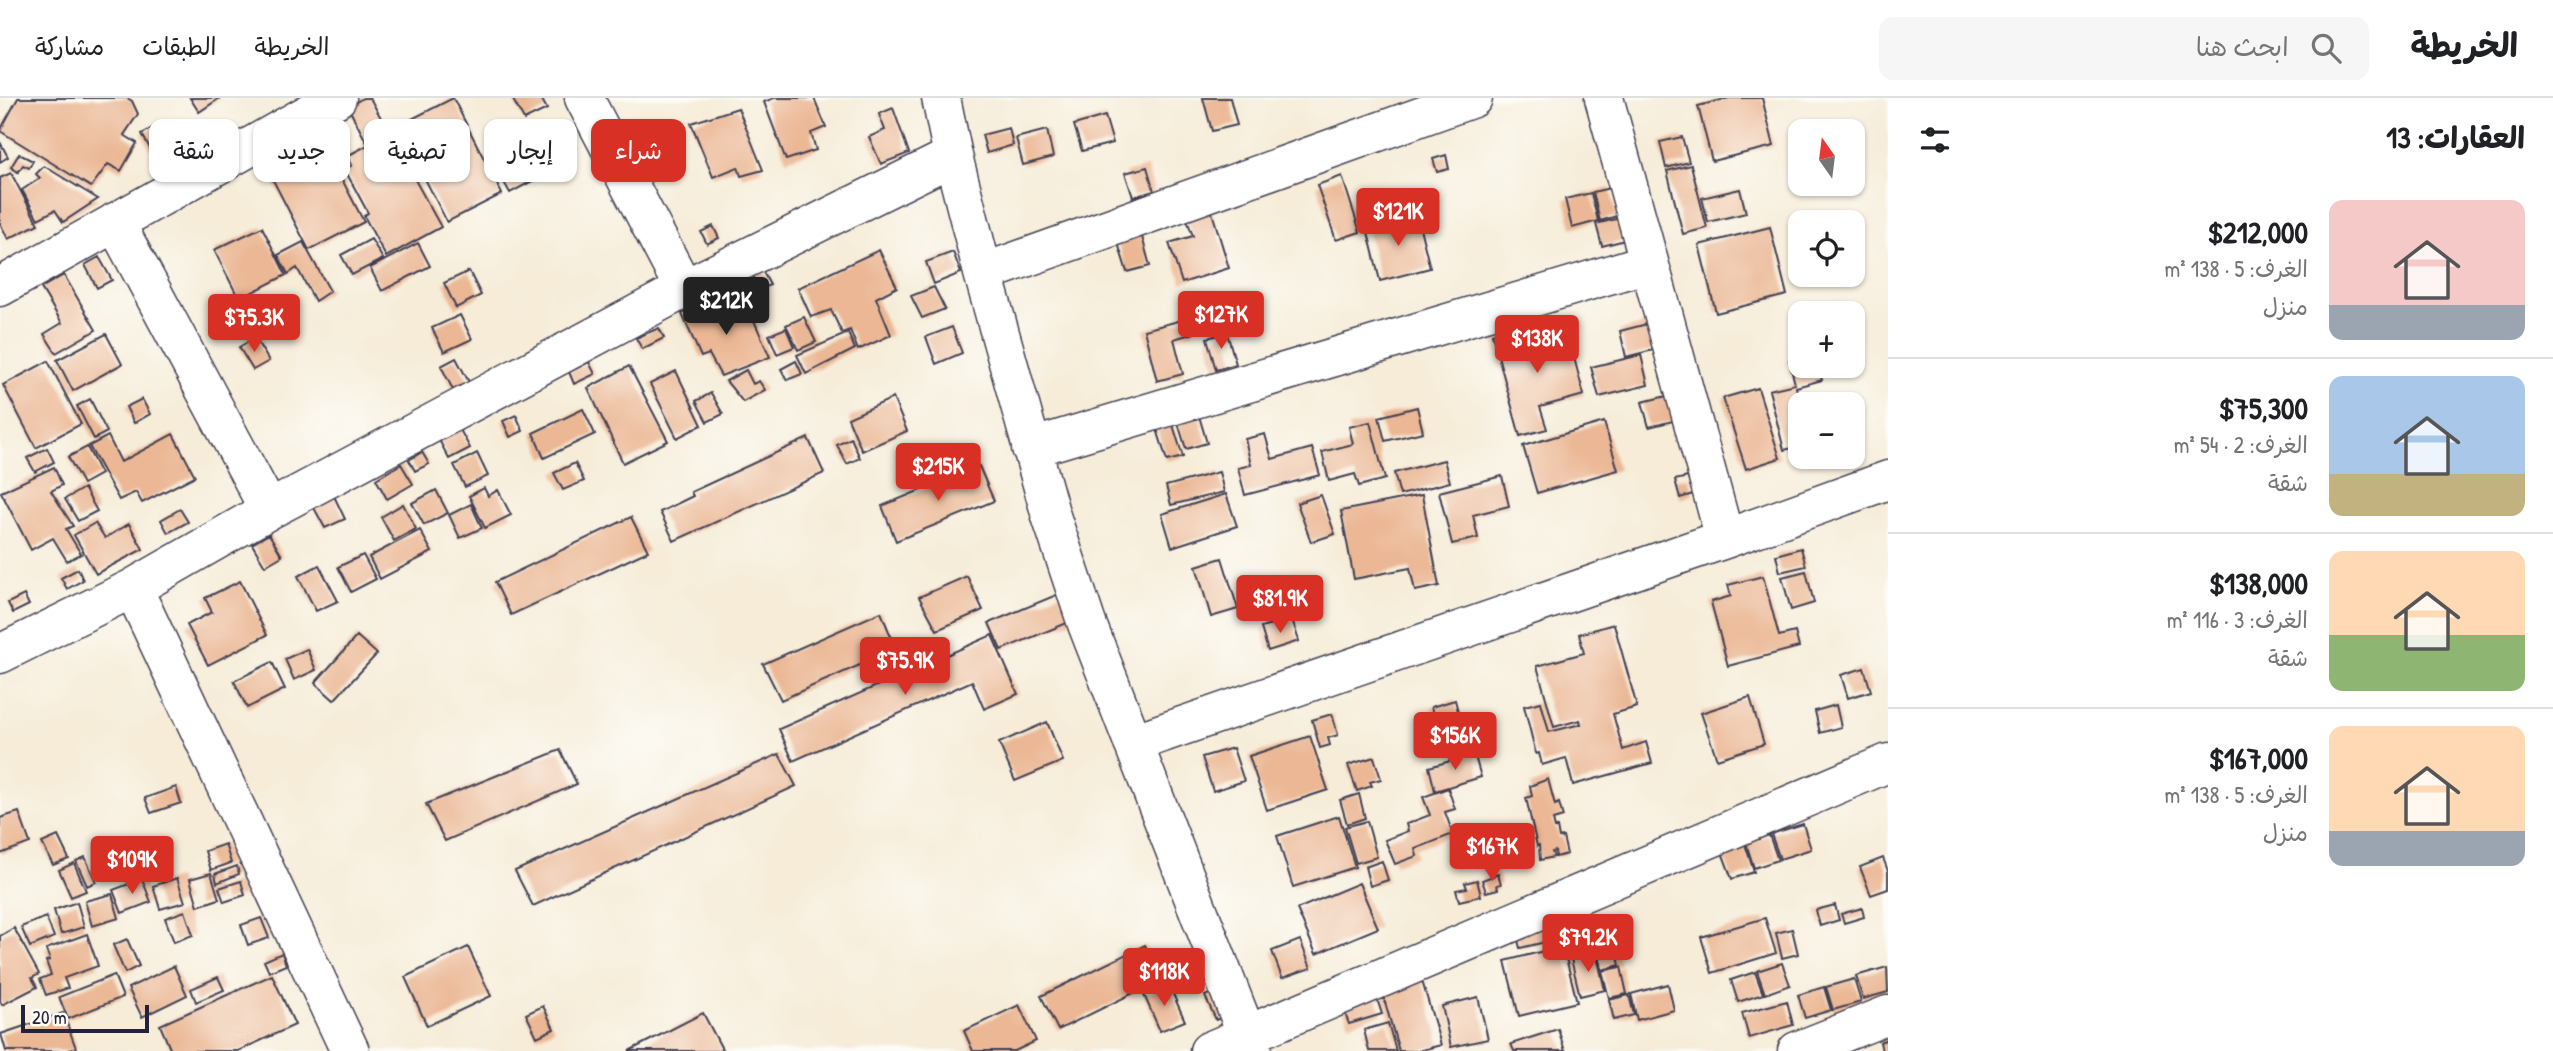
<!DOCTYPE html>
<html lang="ar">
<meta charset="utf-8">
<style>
:root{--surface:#fff;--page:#f6f6f6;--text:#202124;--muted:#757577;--line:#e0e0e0;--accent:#d93025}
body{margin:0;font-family:"Patrick Hand","Playpen Sans Arabic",sans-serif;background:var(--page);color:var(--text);direction:rtl;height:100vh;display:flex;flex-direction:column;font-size:26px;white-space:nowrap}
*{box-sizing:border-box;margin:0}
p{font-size:23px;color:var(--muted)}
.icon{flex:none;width:38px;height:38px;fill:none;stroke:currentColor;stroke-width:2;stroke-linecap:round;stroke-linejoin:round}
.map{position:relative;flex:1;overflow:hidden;direction:ltr}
.sheet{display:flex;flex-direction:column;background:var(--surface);width:665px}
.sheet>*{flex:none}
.banner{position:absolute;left:21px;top:21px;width:665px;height:63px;direction:rtl;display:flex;gap:14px}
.needle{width:46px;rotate:346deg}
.fabs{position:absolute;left:1788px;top:21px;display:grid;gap:14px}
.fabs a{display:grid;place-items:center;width:77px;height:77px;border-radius:14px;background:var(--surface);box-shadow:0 2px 5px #0004;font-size:35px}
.scale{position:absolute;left:21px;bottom:18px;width:128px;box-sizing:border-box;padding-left:7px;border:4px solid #22223b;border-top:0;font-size:19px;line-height:24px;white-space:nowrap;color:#22223b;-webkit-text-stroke:5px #fdfcf7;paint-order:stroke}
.price{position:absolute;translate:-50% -60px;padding:0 16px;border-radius:7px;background:var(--accent);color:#fff;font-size:23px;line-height:46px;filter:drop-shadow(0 2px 4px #0008)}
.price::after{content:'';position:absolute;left:50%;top:42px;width:21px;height:16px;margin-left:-10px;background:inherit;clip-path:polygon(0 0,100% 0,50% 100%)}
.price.current{background:#222;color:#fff}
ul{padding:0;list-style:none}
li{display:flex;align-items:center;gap:21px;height:175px;padding:0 28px}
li+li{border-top:2px solid var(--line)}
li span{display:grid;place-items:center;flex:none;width:196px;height:140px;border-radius:14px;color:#555}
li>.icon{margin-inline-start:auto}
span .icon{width:84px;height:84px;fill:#fffc;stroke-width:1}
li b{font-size:30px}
h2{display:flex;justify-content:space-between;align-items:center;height:84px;padding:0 28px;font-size:30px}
.chip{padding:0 24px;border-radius:14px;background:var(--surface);box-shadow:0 2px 5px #0004;font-size:24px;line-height:63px}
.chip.current{background:var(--accent);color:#fff}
header{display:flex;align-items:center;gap:42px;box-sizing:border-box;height:98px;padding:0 35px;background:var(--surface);border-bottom:2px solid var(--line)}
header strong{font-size:33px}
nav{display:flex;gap:38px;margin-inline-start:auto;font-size:24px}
.search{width:490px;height:63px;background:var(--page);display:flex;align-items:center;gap:18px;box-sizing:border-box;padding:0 24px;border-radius:14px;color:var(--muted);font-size:26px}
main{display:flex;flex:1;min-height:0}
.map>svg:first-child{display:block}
</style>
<header>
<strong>الخريطة</strong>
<div class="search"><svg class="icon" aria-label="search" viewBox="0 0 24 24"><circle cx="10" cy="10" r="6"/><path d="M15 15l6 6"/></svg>ابحث هنا</div>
<nav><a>الخريطة</a><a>الطبقات</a><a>مشاركة</a></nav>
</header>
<main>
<section class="sheet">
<h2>العقارات: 13<svg class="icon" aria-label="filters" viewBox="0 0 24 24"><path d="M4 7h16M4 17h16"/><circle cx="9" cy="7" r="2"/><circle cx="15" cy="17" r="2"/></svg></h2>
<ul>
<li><span style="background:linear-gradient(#f6c9c9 75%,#9aa5b1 0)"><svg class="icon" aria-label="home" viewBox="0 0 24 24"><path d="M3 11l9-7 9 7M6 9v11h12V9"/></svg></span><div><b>$212,000</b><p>الغرف: 5 · 138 m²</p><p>منزل</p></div></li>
<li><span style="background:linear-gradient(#a9c7e8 70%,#c2b280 0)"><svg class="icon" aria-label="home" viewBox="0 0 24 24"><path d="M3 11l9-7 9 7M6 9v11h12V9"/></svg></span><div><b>$75,300</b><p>الغرف: 2 · 54 m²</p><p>شقة</p></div></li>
<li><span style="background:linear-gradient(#ffd9b3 60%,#8fb573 0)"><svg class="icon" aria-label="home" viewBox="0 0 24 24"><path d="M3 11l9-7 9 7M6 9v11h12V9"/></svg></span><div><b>$138,000</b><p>الغرف: 3 · 116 m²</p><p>شقة</p></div></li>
<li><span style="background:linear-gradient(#ffd9b3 75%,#9aa5b1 0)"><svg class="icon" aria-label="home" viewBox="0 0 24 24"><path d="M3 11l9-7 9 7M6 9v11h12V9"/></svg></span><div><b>$167,000</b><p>الغرف: 5 · 138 m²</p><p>منزل</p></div></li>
</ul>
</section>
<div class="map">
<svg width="1888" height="953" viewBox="0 0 1888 953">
<rect width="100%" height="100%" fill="#fdfcf7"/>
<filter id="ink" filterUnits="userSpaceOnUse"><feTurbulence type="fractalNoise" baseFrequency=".0143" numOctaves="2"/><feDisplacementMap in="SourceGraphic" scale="14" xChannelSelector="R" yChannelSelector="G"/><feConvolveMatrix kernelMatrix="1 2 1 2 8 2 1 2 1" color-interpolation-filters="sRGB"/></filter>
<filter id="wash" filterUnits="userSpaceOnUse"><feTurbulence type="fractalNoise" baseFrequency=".00686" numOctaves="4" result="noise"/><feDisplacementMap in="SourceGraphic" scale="28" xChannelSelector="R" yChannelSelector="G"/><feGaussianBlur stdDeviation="1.57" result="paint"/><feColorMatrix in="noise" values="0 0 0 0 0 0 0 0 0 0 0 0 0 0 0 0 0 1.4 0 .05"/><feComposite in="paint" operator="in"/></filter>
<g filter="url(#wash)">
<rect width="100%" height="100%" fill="#f6ecd8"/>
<g id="blocks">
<path fill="#ebb794" d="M18,0H127L132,3L138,16L124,37L137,45L121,73L108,66L91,89L0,33Z
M190,0H220L199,14Z
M363,0H370L441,129L386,159L364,118L368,115L345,72L352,67L347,58L368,47L348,9Z
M453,0L502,96L447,124L398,28Z
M512,0H541L547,11L524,22Z
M774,0H814L826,29L811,35L816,52L786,62L764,4Z
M1203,0H1230L1237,27L1212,33Z
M1729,0H1762L1774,48L1712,63L1698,8Z
M738,10L763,72L741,78L738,69L713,79L691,25Z
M893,10L909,55L881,66L869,39L885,32L879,16Z
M1105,18L1113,45L1082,53L1074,27Z
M331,23L347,50L325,63L309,36Z
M156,28L174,59L159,67L142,36Z
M1009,30L1013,47L987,55L982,37Z
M1047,32L1053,59L1023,67L1016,40Z
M289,39L309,77L333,64L364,124L309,152L259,55Z
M1682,39L1689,64L1666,70L1660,44Z
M0,44L8,59L0,64Z
M19,56L33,63L29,70L23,67L18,74L11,69Z
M1446,57L1449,71L1437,74L1433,61Z
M525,62L536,81L510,95L499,75Z
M1691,67L1707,130L1683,136L1667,73Z
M44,68L98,101L63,124L55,112L38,121L22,92L40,80L36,76Z
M1147,69L1154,93L1133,99L1125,75Z
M11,75L38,126L8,141L0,125V80Z
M1342,78L1360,134L1336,142L1317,87Z
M1610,90L1617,118L1600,123L1593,94Z
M1740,91L1746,115L1708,124L1702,100Z
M1591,95L1598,123L1572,130L1565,101Z
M1211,111L1229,170L1182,185L1169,145L1193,138L1186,119Z
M1417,118L1430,170L1380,183L1367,130Z
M1620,120L1625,142L1602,148L1596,126Z
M713,128L719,140L707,146L701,134Z
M262,129L286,177L239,201L214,152Z
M1770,129L1787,197L1716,215L1699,147Z
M1141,135L1150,168L1127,174L1117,142Z
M371,141L383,161L352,177L341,157Z
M303,144L330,193L315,203L297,170L288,176L278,157Z
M418,145L430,168L382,193L370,170Z
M879,152L897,189L876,200L891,237L858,252L850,232L842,235L831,212L811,219L798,190Z
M953,154L961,175L934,186L926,164Z
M99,159L112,182L97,190L85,167Z
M762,172L770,187L761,191L753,178Z
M469,173L481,197L456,210L444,185Z
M64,177L96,232L56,255L44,236L62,225L41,190Z
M934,189L945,211L922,220L911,198Z
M715,200L726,220L749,211L770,259L721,278L709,256L701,259L682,216Z
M460,217L472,241L444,254L432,230Z
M804,219L816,244L798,252L786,227Z
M1190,220L1194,235L1174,241L1183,276L1157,283L1144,232Z
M1647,226L1653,252L1626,259L1620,233Z
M952,229L962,255L936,266L926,239Z
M659,230L664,240L642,251L636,240Z
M786,230L794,249L777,256L769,237Z
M1566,230L1584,297L1540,309L1547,331L1520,338L1492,236L1506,232L1509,244Z
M848,235L855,251L806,276L797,257Z
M1227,235L1236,266L1216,272L1207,240Z
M106,236L122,266L73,293L57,262Z
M255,240L269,263L253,272L239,249Z
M1641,257L1648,287L1599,299L1591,269Z
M1801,259V268H1818L1822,282L1796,289L1801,310V348L1784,352L1769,292L1795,286L1789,262Z
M456,260L469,284L453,292L441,268Z
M48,263L81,326L36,350L3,287Z
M796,263L802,276L787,282L781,271Z
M589,264L595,276L574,286L569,274Z
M629,268L668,343L623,365L588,290Z
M746,272L753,286L759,283L765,292L743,304L726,283Z
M676,273L702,327L677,340L650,286Z
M1758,290L1780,360L1746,371L1723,300Z
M711,295L723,316L707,324L696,303Z
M1667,298L1673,323L1649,329L1642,304Z
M893,300L907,333L862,353L848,320Z
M90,301L107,334L94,341L77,308Z
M142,301L150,316L134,325L126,309Z
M1417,309L1423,334L1385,343L1379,319Z
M583,311L595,336L544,360L533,335Z
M516,317L523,333L510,339L503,323Z
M1199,318L1207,345L1186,351L1178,325Z
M1370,324L1385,381L1359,388L1355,376L1329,383L1322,354L1353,346L1349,329Z
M1604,324L1618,372L1537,395L1523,348Z
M1173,327L1183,359L1167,363L1157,331Z
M459,330L470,350L449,361L438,340Z
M173,336L195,378L142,405L136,394L119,402L89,348L108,338L121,364Z
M1265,336L1272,361L1312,350L1320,377L1245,397L1238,370L1251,367L1245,341Z
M808,340L824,375L674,443L660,414L693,398L691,394Z
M851,340L860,360L847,366L837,347Z
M87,349L101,376L83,386L68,359Z
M47,350L54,364L35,374L27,360Z
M422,354L429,366L415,373L409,362Z
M477,355L488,378L465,389L454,367Z
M1444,362L1450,384L1400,397L1394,375Z
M575,365L584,383L563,392L554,375Z
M401,366L413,386L387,401L376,381Z
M979,368L994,403L896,443L882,408Z
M54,369L62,387L51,393L73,428L66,431L81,456L67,463L53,440L31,452L1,394Z
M1219,374L1224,394L1171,407L1166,388Z
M1502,378L1509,408L1473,417L1478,440L1452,446L1439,394Z
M1688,379L1693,396L1680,400L1675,382Z
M84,390L97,413L78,423L65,401Z
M484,390L488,398L498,392L511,417L485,430L469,398Z
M436,392L448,415L424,427L412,405Z
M1226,396L1237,428L1172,449L1162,416Z
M1321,397L1335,436L1311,444L1297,405Z
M1422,397L1439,488L1415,493L1410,470L1354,481L1341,413Z
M334,398L345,421L325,430L313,408Z
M403,406L416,431L394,443L381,419Z
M471,406L482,430L460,440L449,417Z
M180,411L188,424L168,435L161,422Z
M631,419L648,453L511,517L495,484Z
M95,425L105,440L129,426L143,451L96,476L74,437Z
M420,432L432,454L380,481L369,459Z
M269,436L282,458L265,468L252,446Z
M1801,450L1806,468L1780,474L1776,457Z
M363,457L376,481L351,494L338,469Z
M1222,460L1238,511L1211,519L1196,468Z
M319,467L338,503L316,513L298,478Z
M78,471L83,482L67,491L61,480Z
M1806,473L1814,505L1791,512L1782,479Z
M967,478L983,512L937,532L919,499Z
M1763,478L1779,538L1795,534L1799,549L1728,568L1711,504L1731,498L1728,487Z
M240,483L267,537L208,567L187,527L212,514L205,500Z
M1061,495L1072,523L1001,552L989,525Z
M24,497L29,507L13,515L8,505Z
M881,514L896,551L781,602L763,566Z
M1292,521L1299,543L1268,553L1261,530Z
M1614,526L1637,609L1613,616L1623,652L1646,644L1652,665L1573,687L1566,660L1542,667L1539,655L1536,656L1524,608L1541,604L1549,634L1581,626L1580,622L1554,629L1537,568L1584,555L1579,536Z
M992,537L1018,596L984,611L972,583L793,663L779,631Z
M357,538L377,556L334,602L315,585Z
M307,551L316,572L294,582L285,561Z
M272,564L285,591L247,610L234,583Z
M1864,570L1871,593L1848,600L1841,577Z
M1750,599L1764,646L1717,661L1701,615Z
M1455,602L1462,628L1466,627L1472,648L1444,655L1431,609Z
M1836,607L1841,629L1820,635L1815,613Z
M1332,616L1338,637L1328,640L1330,647L1320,650L1312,622Z
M1047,624L1063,663L1015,683L999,645Z
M1310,638L1328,692L1267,712L1249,658Z
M1472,648L1481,679L1435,693L1429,669L1472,657L1470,649Z
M1233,650L1244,683L1213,693L1202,659Z
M560,652L577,686L445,743L426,706Z
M779,656L796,688L533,808L515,773Z
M1374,659L1381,681L1370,684L1372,688L1357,693L1348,667Z
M1548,681L1555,707L1559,705L1563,719L1553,722L1555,730L1557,729L1559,740L1563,739L1567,756L1556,759L1555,753L1552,754L1554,759L1540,762L1539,747L1537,748L1526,700L1532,698L1530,688Z
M176,689L181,705L151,715L145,700Z
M1448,690L1455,711L1445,714L1453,736L1415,751L1417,758L1395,766L1385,742L1408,733L1406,726L1430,717L1423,699Z
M1359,696L1365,720L1347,726L1340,702Z
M19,714L30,745L0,756V720Z
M1339,718L1355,769L1293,789L1277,738Z
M1367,723L1377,759L1356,765L1345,729Z
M1803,726L1811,751L1780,761L1771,736Z
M1769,737L1778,762L1754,770L1746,745Z
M58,738L69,761L53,767L42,745Z
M225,746L231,765L211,772L205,753Z
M1745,746L1754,774L1732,781L1722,754Z
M85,759L96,784L87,788L76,763Z
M1883,760L1888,773V791L1871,797L1860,769Z
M1382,763L1388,782L1370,788L1365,769Z
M74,765L86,793L71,799L59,772Z
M237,768L239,776L217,785L215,776Z
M211,775L219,801L198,808L190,781Z
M1498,776L1501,786L1497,787L1498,791L1486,794L1482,782Z
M177,780L185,804L160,811L153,788Z
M142,781L151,804L122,815L113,792Z
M1477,782L1481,798L1459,803L1456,792L1467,790L1465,785Z
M241,783L245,797L224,804L219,790Z
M1359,785L1378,830L1316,856L1297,811Z
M112,796L119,820L92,828L85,803Z
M77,804L84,829L61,836L54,812Z
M1835,807L1839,822L1820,828L1816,812Z
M1862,810L1864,819L1844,825L1841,816Z
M185,813L193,837L174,844L165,820Z
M46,819L54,839L30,849L21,829Z
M261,820L269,840L248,847L241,827Z
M1765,820L1776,855L1712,875L1701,839Z
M1551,826L1554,842L1520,850L1516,834Z
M14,830L39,876L32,880L37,889L2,907L0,903V838Z
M1792,831L1798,856L1782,860L1776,835Z
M87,836L98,868L64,880L68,890L46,897L40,881L51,877L46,863L50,862L46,851Z
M127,841L139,868L125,875L113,847Z
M1300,842L1311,870L1282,880L1272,853Z
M1615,846L1620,867L1602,872L1596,851Z
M1145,847L1162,881L1058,932L1041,898Z
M1563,848L1577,904L1519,918L1505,863Z
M468,849L491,898L427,928L405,879Z
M282,855L286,867L269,874L264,863Z
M1596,855L1605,892L1580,898L1571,861Z
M1782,865L1790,887L1765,896L1757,873Z
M174,868L187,897L142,919L128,890Z
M1621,869L1627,896L1609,900L1602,873Z
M1887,869L1888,894L1863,901L1856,878Z
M1755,874L1763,896L1738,904L1731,882Z
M1420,876L1441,947L1418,953H1399L1380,887Z
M114,877L123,899L68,921L59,899Z
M272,877L295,927L238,953H171L160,927Z
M218,879L224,892L196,904L191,891Z
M1854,881L1861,904L1833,912L1826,889Z
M1668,886L1674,912L1637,922L1631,896Z
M1169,887L1185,923L1160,933L1144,897Z
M1824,889L1831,912L1805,920L1798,897Z
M1220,891L1232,915L1216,922L1205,898Z
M1629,897L1634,917L1614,922L1609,902Z
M1376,898L1382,916L1349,926L1343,910Z
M1478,899L1488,941L1451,949L1442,908Z
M1787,903L1793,927L1749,940L1742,915Z
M1019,907L1036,943L1015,953H973L964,933Z
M543,908L554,931L537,939L526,916Z
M63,915L76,950L66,953H6L1,936Z
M703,915L722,951L719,953H629Z
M1388,925L1396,953H1369L1364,932Z
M1558,931L1565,953H1514L1511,946Z
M1888,941V953H1882L1880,944Z"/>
</g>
</g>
<g filter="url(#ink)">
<use href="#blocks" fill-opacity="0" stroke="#424053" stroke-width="2"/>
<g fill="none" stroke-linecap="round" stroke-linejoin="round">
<defs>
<path id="minor" d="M584,0L684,191
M941,0L953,58L983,175L1051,418L1087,526L1253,953
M1604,0L1725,441
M115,124L269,412
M983,175L1473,0
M0,189L337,0
M1031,350L1648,165
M133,490L350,953
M0,556L133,490L269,412L684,191L953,58
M1133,645L1725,441L1888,382
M1209,953L1888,665
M1797,953L1888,917"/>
</defs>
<use href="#minor" stroke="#424053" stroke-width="41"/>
<use href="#minor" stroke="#fff" stroke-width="38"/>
</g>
</g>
</svg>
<div class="fabs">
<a><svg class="needle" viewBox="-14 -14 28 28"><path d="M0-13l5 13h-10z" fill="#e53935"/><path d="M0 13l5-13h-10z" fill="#757577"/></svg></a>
<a><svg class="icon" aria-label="locate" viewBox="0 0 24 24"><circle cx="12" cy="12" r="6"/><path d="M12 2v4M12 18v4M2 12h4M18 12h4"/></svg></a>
<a>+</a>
<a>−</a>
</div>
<div class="scale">20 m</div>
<b class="price" style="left:1398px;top:150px">$121K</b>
<b class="price current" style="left:726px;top:239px">$212K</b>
<b class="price" style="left:1221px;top:253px">$127K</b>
<b class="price" style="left:254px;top:256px">$75.3K</b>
<b class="price" style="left:1537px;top:277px">$138K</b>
<b class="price" style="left:938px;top:405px">$215K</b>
<b class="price" style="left:1280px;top:537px">$81.9K</b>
<b class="price" style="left:905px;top:599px">$75.9K</b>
<b class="price" style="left:1455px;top:674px">$156K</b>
<b class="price" style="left:1492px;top:785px">$167K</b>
<b class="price" style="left:132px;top:798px">$109K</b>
<b class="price" style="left:1588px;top:876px">$79.2K</b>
<b class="price" style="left:1164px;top:910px">$118K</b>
<div class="banner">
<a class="chip current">شراء</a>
<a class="chip">إيجار</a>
<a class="chip">تصفية</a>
<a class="chip">جديد</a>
<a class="chip">شقة</a>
</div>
</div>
</main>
